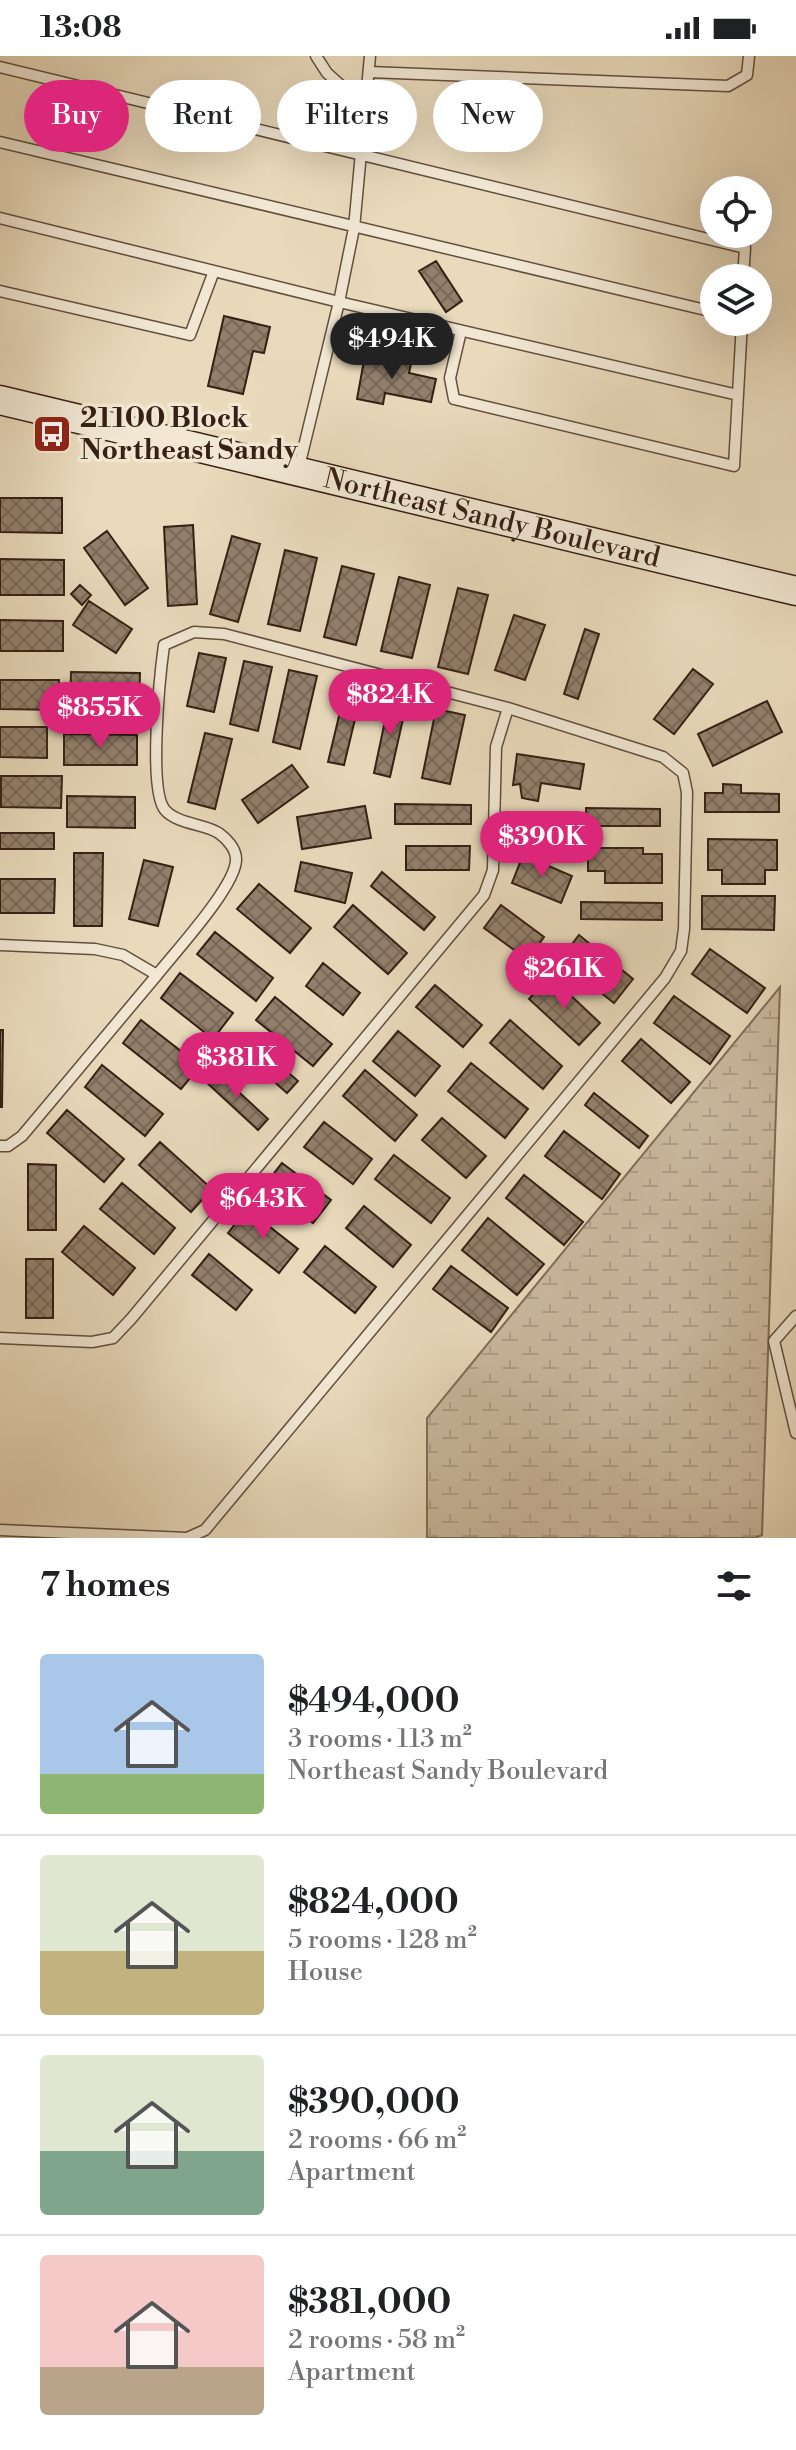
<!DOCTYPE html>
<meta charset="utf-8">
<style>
:root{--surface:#fff;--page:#f2f2f2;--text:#202124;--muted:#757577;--line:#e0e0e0;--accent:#db2777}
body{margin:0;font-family:"Libre Bodoni",serif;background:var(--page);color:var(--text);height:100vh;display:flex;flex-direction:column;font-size:30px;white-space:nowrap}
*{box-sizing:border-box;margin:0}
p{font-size:26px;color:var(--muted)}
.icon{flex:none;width:44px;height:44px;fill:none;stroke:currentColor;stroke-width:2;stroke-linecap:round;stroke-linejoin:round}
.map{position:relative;height:1482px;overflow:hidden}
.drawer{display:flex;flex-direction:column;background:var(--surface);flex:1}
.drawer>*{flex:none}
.hud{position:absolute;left:24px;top:24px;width:748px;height:72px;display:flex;gap:16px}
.buttons{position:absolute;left:700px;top:120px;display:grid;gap:16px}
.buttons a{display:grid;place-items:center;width:72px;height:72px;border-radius:50%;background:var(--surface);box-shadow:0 8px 32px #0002;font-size:40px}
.price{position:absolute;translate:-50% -68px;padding:0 18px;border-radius:28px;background:var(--accent);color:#fff;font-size:26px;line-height:52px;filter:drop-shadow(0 2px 4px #0008)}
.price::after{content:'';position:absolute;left:50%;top:48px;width:24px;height:18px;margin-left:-12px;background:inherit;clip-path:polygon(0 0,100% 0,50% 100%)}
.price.current{background:#222;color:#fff}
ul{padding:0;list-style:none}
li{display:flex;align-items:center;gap:24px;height:200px;padding:0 40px}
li+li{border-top:2px solid var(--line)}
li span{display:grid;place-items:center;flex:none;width:224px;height:160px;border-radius:8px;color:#555}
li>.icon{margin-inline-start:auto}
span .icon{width:96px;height:96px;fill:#fffc;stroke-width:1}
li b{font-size:34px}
h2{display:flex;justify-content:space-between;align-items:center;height:96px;padding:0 40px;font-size:34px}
.pill{padding:0 28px;border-radius:36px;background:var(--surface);box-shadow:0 8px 32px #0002;font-size:28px;line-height:72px}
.pill.current{background:var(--accent);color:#fff}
.status{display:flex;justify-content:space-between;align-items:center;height:56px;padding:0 40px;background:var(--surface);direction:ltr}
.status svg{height:22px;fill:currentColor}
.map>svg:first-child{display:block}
</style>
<div class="status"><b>13:08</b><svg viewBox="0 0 49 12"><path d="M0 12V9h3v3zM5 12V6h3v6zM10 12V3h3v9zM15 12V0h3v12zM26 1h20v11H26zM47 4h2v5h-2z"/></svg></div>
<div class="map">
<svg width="796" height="1482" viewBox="0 0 796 1482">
<defs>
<pattern id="wetland-marsh" width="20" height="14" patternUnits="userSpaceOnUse" patternTransform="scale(2)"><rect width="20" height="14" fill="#cbbaa0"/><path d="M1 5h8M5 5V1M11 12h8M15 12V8" fill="none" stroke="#af9f89"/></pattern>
<pattern id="building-cross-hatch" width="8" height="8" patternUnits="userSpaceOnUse" patternTransform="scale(2)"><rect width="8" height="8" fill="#93806c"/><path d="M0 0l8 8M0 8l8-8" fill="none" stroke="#796858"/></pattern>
</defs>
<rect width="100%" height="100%" fill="#e9dabc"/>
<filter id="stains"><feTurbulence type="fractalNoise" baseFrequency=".0025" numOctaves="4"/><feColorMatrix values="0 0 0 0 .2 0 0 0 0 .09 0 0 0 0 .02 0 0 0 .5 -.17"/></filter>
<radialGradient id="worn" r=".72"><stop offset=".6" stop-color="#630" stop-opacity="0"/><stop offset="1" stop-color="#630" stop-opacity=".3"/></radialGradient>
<path fill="url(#wetland-marsh)" stroke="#806c5a" stroke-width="2" d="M780,931L762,1479L755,1482H427V1362Z"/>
<path fill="url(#building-cross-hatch)" stroke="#361f15" stroke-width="2" d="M436,205L462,245L446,256L419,215Z
M224,260L270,271L264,297L253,295L243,338L208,330Z
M365,299L411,308L409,317L436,323L431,346L385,337L383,348L357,343Z
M0,442H62V477L0,476Z
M193,469L197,548L168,550L164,471Z
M107,475L148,532L125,549L84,492Z
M232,480L260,488L238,566L210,558Z
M285,494L317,502L300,575L268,568Z
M0,503L64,504V539H0Z
M342,510L374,518L356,589L324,581Z
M399,521L430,529L412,602L381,595Z
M80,529L91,539L82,549L71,538Z
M458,532L488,539L468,618L438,611Z
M89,545L132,573L116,597L73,569Z
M514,559L545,569L525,624L495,614Z
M0,564L63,565V595H0Z
M585,573L599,578L578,643L564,638Z
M199,597L226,602L214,656L187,650Z
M244,605L272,611L258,675L230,668Z
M693,613L713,628L674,678L654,663Z
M289,614L317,620L300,693L273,686Z
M71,616L140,617L139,653H70Z
M0,624H59V654L0,653Z
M346,631L362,634L344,709L328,706Z
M390,641L407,645L390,721L374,717Z
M767,645L782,676L713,710L698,678Z
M436,653L465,659L450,728L422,722Z
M0,671H47V702L0,701Z
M205,677L232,683L215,753L188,746Z
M64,678L137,679V709H64Z
M517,698L584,708L580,733L541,727L538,745L522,742L520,728L513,729Z
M292,709L308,731L258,767L242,744Z
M1,720H62L61,752L1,751Z
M723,728L741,729V737L779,738V756H705V737H723Z
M67,740L135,741V772L67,771Z
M395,748L471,749V768H395Z
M365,750L371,782L302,793L297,761Z
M586,752L660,753V770H586Z
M0,777H54V793H0Z
M708,783L777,784V814H765V828H722V814H708Z
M406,790H470L469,814H406Z
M588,792H643V798H662V827H605V815H588Z
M74,797H103L102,870H74Z
M523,799L572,820L561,847L512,827Z
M144,804L173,811L158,870L129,863Z
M301,806L352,817L345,847L295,835Z
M382,816L435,861L424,874L371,830Z
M0,823H55L54,857H0Z
M259,828L311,872L290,897L237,853Z
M702,840H775L774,874L702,873Z
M581,846L662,847V864L581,863Z
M353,849L407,897L388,918L334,871Z
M501,849L544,881L528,904L484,872Z
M215,876L273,922L256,945L197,898Z
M579,879L633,923L614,947L560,904Z
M710,893L765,932L747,957L692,918Z
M323,907L360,937L343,959L306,930Z
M180,917L233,957L213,983L161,942Z
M550,920L600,967L579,989L529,943Z
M435,929L482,969L463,991L416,951Z
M674,940L730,980L710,1008L654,967Z
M275,941L332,988L313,1010L256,964Z
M141,964L200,1010L181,1033L123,987Z
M510,964L562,1010L543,1033L490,987Z
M0,974H3L2,1051H0Z
M398,975L440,1010L415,1040L373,1005Z
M248,981L298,1025L287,1037L237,993Z
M641,983L690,1026L671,1047L622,1005Z
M471,1007L528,1053L505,1082L448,1035Z
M102,1009L163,1058L145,1080L85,1031Z
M365,1014L417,1059L395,1085L343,1040Z
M216,1015L268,1063L258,1074L206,1026Z
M594,1037L648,1080L639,1092L585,1049Z
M67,1054L124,1103L104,1126L47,1077Z
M442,1062L486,1100L466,1122L422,1084Z
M324,1066L372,1103L353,1128L304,1091Z
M564,1075L620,1118L602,1143L545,1100Z
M160,1086L212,1133L191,1156L139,1109Z
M394,1099L450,1142L431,1167L375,1123Z
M282,1107L331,1144L313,1167L264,1130Z
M28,1108L56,1109V1174H28Z
M524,1119L583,1166L564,1189L506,1142Z
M122,1127L175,1172L154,1198L100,1153Z
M364,1150L411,1189L393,1211L346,1172Z
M247,1153L298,1193L279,1217L228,1177Z
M488,1162L544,1208L517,1239L462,1194Z
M84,1170L135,1212L113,1239L62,1196Z
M325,1190L376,1231L355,1257L304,1216Z
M209,1198L252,1234L236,1254L192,1219Z
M26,1203H53V1262H26Z
M451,1210L508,1252L491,1276L433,1233Z"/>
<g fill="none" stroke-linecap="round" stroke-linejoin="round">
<defs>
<path id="service" d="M316,0L327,17L365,51
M0,11L745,192L743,222
M369,16L728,30L747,19L749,0
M0,86L714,256
M0,162L339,246L738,339
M0,235L190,279L214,215
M461,275L450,322L454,343L734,410L742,266
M298,415L339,246L354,172L370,0
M0,889L95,893L123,899L157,919C175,896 237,829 236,803C236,793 227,783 220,778C208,768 178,769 165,754C148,734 160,618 164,589L194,576L224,578L508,652L663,701L683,717L687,736L684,873L681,895L665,922L205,1474L187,1482L0,1474
M0,1090H8L22,1080L157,919
M796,1260L774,1285L796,1377
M0,1282L92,1286L113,1282L131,1263L484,839L493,814L496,691L508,652"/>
<g id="secondary">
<path id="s1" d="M0,344L796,535"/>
</g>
</defs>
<use href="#service" stroke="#634e3f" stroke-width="13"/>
<use href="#secondary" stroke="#361f15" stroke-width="31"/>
<use href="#service" stroke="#f1e7d3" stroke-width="10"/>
<use href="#secondary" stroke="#f1e7d3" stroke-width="28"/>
</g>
<defs>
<symbol id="bus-square" viewBox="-11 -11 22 22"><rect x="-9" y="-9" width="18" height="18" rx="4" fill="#8f2418" stroke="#f1e7d3"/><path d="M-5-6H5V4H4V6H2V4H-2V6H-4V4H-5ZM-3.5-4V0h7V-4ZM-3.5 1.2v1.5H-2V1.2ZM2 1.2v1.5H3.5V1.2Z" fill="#fff"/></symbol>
</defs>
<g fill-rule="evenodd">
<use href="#bus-square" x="30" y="356" width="44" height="44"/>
</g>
<g text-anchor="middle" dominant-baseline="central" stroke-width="7" stroke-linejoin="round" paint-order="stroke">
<g font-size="28" font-weight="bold" fill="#361f15" stroke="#f1e7d3" text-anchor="start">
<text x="80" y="362">21100 Block<tspan x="80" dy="32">Northeast Sandy</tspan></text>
</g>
<g font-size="28" fill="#361f15" stroke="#f1e7d3">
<text stroke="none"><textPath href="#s1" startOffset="506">Northeast Sandy Boulevard</textPath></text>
</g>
</g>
<rect width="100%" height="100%" filter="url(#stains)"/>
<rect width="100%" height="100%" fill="url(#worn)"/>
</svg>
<div class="buttons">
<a><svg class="icon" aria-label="locate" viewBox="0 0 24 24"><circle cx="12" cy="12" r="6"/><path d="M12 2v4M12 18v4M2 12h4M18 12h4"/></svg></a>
<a><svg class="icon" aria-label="layers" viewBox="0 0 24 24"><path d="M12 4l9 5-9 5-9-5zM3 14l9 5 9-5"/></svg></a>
</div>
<b class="price current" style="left:392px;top:325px">$494K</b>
<b class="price" style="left:390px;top:681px">$824K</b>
<b class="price" style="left:100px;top:694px">$855K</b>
<b class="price" style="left:542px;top:823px">$390K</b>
<b class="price" style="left:564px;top:955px">$261K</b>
<b class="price" style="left:237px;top:1044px">$381K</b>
<b class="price" style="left:263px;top:1185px">$643K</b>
<div class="hud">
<a class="pill current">Buy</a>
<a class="pill">Rent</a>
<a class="pill">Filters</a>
<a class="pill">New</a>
</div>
</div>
<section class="drawer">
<h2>7 homes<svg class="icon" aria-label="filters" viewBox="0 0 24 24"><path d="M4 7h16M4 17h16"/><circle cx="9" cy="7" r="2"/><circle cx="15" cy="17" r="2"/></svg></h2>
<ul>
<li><span style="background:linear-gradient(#a9c7e8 75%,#8fb573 0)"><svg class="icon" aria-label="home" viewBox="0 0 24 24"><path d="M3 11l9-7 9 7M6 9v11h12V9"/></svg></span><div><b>$494,000</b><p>3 rooms · 113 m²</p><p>Northeast Sandy Boulevard</p></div></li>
<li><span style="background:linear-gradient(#dfe7d0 60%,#c2b280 0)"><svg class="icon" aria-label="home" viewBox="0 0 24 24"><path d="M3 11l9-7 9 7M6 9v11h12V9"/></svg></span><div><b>$824,000</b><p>5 rooms · 128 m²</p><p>House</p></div></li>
<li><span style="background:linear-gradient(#dfe7d0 60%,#7fa58c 0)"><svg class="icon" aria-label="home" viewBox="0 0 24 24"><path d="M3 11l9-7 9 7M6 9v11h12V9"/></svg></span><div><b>$390,000</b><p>2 rooms · 66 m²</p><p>Apartment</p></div></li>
<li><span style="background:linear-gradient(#f6c9c9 70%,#b9a48a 0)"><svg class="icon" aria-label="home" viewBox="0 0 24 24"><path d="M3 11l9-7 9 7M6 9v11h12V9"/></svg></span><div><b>$381,000</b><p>2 rooms · 58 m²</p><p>Apartment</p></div></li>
</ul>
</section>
